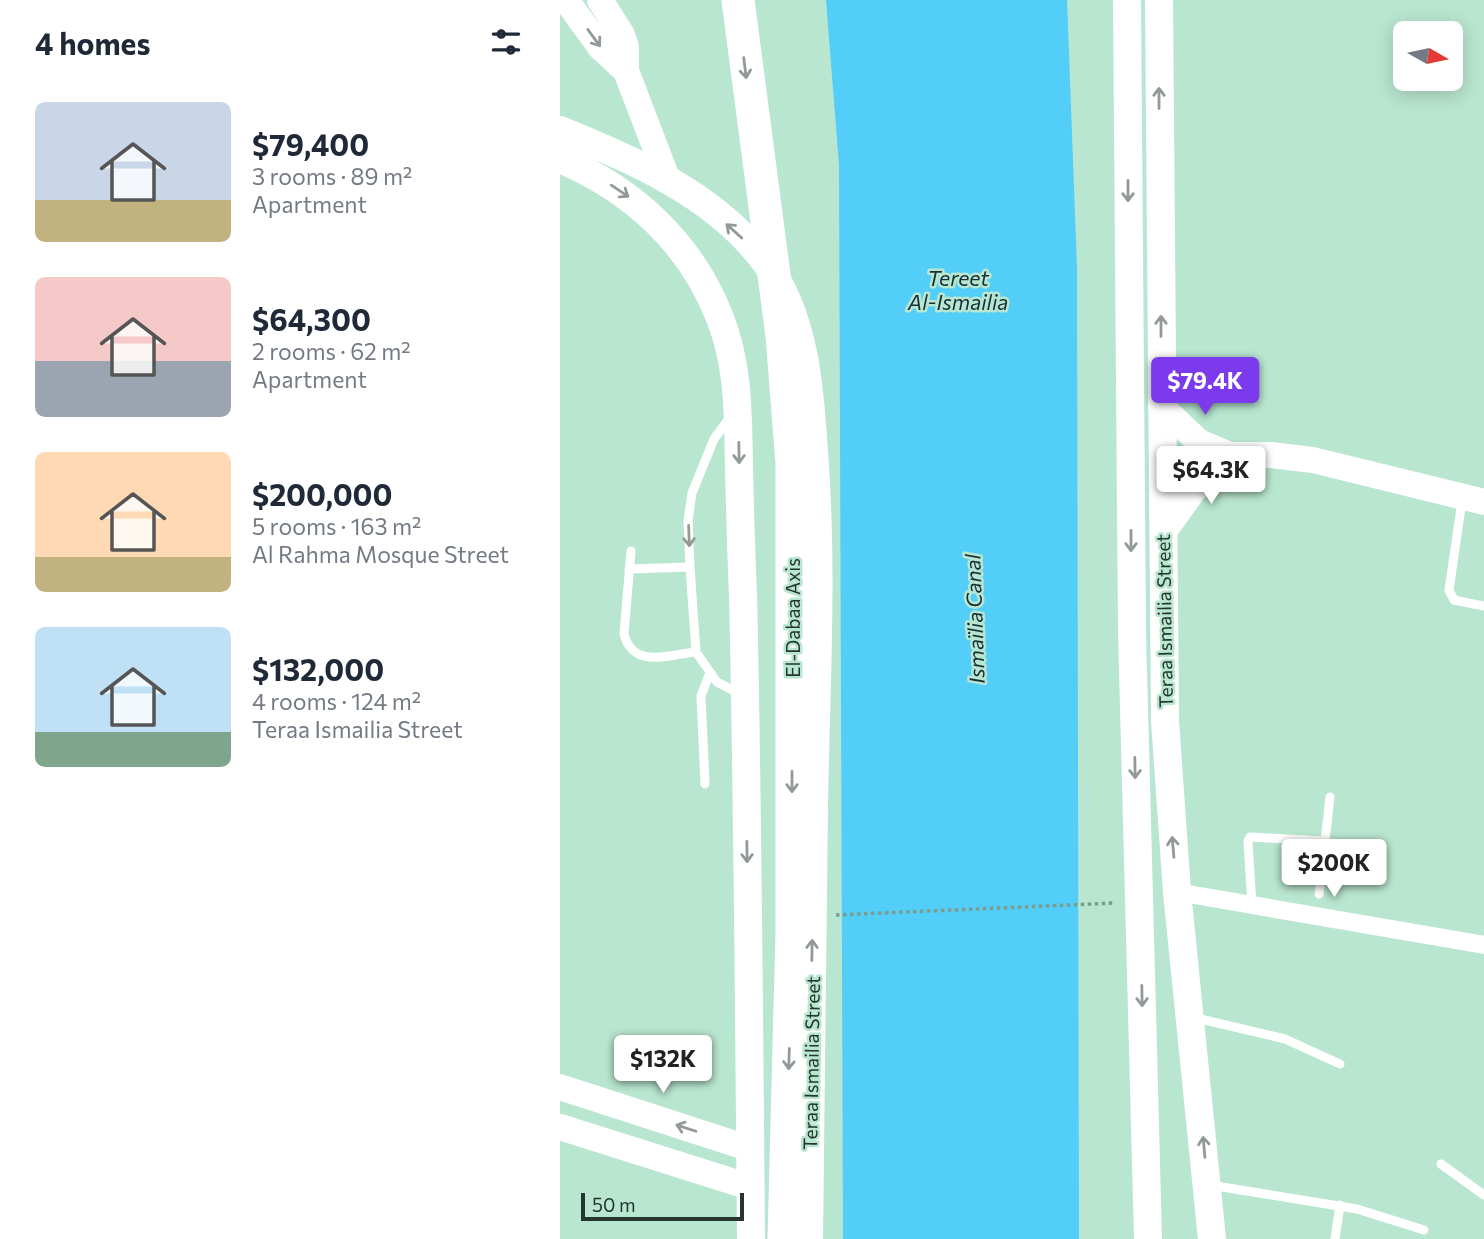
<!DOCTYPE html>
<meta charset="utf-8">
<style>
:root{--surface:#fff;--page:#f6f6f7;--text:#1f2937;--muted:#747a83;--accent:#7c3aed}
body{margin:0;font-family:Commissioner,sans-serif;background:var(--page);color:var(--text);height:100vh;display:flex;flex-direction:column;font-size:26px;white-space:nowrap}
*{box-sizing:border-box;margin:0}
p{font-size:23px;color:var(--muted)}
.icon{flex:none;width:38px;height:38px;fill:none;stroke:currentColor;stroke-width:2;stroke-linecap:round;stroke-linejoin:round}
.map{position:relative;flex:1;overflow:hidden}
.sheet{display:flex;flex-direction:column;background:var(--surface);width:560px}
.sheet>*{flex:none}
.needle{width:46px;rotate:99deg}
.tools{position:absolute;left:833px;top:21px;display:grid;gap:14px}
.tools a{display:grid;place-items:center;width:70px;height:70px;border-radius:10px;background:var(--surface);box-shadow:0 4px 18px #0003;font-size:35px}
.scale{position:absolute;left:21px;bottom:18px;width:163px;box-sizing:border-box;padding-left:7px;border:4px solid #24362e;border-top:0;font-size:19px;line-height:24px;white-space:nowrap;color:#24362e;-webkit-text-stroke:5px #b9e6d0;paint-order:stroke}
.price{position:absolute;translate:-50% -60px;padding:0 16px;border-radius:7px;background:#fff;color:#222;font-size:23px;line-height:46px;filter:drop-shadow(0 2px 4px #0008)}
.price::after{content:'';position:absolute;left:50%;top:42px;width:21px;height:16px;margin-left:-10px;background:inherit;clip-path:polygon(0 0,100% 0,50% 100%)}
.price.on{background:var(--accent);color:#fff}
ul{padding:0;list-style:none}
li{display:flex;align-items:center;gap:21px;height:175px;padding:0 35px}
li span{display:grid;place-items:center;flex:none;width:196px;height:140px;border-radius:10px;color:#555}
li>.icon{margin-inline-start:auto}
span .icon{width:84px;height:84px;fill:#fffc;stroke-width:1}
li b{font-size:30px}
h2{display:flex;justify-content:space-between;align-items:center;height:84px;padding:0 35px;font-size:30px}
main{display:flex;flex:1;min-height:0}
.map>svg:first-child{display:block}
</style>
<main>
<section class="sheet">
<h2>4 homes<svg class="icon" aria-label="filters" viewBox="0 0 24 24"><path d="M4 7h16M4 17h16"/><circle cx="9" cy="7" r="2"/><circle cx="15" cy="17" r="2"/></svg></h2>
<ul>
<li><span style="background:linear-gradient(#c9d6e8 70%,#c2b280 0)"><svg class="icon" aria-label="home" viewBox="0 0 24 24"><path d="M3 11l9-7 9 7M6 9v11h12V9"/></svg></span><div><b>$79,400</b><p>3 rooms · 89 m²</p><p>Apartment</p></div></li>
<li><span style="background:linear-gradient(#f6c9c9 60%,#9aa5b1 0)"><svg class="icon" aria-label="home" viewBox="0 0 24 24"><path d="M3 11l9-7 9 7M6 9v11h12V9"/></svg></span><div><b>$64,300</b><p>2 rooms · 62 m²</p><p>Apartment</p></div></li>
<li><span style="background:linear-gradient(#ffd9b3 75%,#c2b280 0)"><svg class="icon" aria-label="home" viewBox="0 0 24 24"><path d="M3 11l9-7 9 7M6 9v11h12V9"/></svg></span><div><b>$200,000</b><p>5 rooms · 163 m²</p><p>Al Rahma Mosque Street</p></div></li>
<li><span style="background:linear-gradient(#bfe0f5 75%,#7fa58c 0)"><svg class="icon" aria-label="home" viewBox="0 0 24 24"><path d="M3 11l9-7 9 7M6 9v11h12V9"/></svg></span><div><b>$132,000</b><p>4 rooms · 124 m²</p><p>Teraa Ismailia Street</p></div></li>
</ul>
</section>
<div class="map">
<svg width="924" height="1239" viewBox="0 0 924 1239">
<rect width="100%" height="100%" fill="#b9e6d0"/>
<path fill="#52cef9" d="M266,0H507L517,268L519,1239H283L279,165Z"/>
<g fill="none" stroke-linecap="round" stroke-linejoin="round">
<path stroke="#7b9d8d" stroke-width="3.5" stroke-dasharray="3.5 3.5" stroke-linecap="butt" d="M276,915L555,903"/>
<path stroke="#fff" stroke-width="9" d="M171,416L154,439L132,493L128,521L130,567L136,652L157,682L182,695
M902,501L889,590L894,600L924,606
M71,551L64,634C73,669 107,655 136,652
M69,569L130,567
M145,784L141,696L149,675
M759,894L770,797
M692,905L688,841L690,837L765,841
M632,1017L725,1039L780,1064
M881,1164L924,1195
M650,1185L797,1209L864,1230
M775,1239L780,1205"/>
<path stroke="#fff" stroke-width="18" d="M617,892L924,945"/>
<path stroke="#fff" stroke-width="26" d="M6,0L41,48L66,71
M40,0L62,35L66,47V71L107,178
M601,406L639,442L670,455H710L753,460L924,502
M603,533L633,491L670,455
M0,1087L191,1149
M0,1127L190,1187"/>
<path stroke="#fff" stroke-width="28" d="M567,0L572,632L588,1239
M599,0L605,721L617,892L652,1239
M0,130C75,161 156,195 206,263C245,316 250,388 254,452C263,570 256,687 254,805C252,950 251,1094 249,1239
M0,159C73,190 131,243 160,318C179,366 178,416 179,467C180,509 181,552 183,594C188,809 189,1024 191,1239"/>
<path stroke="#fff" stroke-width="33" d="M178,0L222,336L232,463V931L224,1239"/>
</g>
<defs><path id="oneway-shaft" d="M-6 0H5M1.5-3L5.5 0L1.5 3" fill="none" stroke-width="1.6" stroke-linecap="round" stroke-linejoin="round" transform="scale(1.75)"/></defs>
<g stroke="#929a96">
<use href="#oneway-shaft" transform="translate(34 38) rotate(54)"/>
<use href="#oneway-shaft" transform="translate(185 68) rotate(83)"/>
<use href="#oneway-shaft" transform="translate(599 98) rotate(-90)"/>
<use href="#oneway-shaft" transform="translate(60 191) rotate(34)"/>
<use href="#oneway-shaft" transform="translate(568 191) rotate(90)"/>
<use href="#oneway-shaft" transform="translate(174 231) rotate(-138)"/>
<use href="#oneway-shaft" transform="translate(601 326) rotate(-90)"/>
<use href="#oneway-shaft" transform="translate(179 453) rotate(89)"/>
<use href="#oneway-shaft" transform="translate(129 536) rotate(88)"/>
<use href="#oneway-shaft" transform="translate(571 541) rotate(90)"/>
<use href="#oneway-shaft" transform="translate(575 768) rotate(89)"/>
<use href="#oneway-shaft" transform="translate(232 782) rotate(90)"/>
<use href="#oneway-shaft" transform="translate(613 847) rotate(-95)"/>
<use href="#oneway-shaft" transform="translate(187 852) rotate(89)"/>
<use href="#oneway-shaft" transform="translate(252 950) rotate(-89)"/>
<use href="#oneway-shaft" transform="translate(582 996) rotate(89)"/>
<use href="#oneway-shaft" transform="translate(229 1059) rotate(92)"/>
<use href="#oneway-shaft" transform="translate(126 1128) rotate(-162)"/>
<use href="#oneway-shaft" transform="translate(644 1147) rotate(-95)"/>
</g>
<g text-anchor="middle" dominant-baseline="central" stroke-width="5" stroke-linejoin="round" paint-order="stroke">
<g font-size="19" fill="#24362e" stroke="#b9e6d0">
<text transform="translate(232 618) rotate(-90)">El-Dabaa Axis</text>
<text transform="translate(604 621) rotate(-91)">Teraa Ismailia Street</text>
<text transform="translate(251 1063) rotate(-89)">Teraa Ismailia Street</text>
</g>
<g font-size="21" font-style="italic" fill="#16303a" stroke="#b9e6d0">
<text x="398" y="277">Tereet<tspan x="398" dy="24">Al-Ismailia</tspan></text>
<text transform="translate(414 619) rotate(-92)">Ismaïlia Canal</text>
</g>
</g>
</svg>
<div class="tools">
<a><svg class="needle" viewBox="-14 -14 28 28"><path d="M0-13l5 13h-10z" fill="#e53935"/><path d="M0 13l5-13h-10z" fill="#747a83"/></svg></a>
</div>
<div class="scale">50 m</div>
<b class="price on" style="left:645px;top:417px">$79.4K</b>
<b class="price" style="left:651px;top:506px">$64.3K</b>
<b class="price" style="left:774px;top:899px">$200K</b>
<b class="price" style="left:103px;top:1095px">$132K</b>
</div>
</main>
